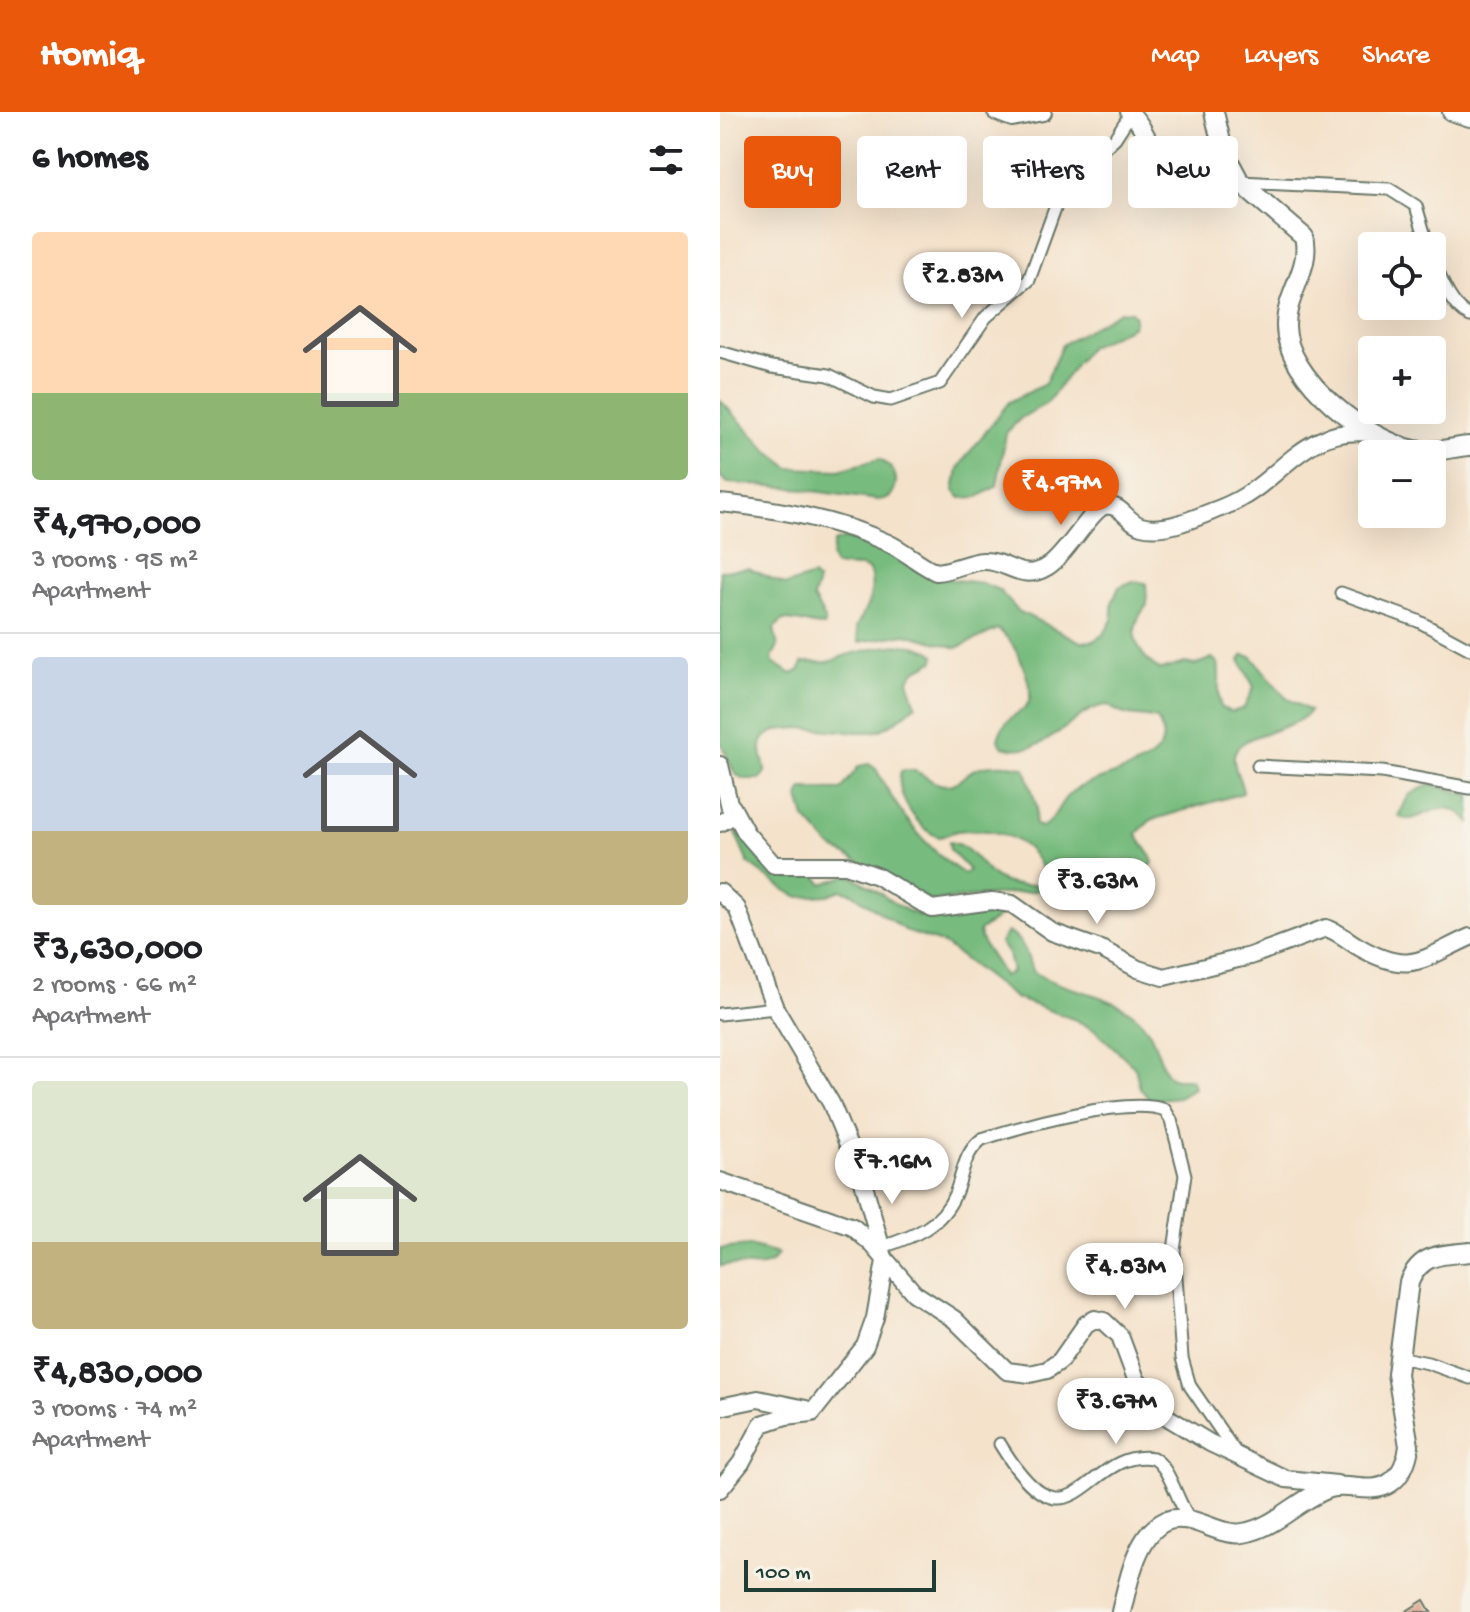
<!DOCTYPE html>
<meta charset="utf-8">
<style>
:root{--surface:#fff;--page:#f2f2f2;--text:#202124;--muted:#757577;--line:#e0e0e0;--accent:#ea580c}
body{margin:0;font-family:"Gochi Hand",sans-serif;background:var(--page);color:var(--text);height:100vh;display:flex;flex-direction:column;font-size:30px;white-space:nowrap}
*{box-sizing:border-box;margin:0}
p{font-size:26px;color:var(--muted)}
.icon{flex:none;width:44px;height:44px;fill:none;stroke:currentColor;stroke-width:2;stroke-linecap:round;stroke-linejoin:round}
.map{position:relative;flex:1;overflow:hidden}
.drawer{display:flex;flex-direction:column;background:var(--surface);width:720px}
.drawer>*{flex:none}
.guide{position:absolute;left:24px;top:24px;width:606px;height:72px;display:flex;gap:16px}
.tools{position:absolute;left:638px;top:120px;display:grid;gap:16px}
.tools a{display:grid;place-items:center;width:88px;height:88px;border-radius:8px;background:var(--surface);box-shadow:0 8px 32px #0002;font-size:40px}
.scale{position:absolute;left:24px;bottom:20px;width:192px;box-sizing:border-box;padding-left:8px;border:4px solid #1f3d34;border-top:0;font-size:22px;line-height:28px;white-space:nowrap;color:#1f3d34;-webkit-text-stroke:6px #f7f3e8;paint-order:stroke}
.price{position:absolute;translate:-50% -68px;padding:0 18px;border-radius:28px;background:#fff;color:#222;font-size:26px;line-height:52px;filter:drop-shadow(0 2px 4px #0008)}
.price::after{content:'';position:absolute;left:50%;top:48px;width:24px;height:18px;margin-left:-12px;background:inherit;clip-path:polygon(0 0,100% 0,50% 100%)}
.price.current{background:var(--accent);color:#fff}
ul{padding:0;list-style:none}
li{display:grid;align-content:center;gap:16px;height:424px;padding:0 32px}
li+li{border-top:2px solid var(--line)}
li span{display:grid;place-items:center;height:248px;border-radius:8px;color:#555}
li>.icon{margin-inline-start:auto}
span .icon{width:144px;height:144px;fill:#fffc;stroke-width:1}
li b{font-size:34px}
h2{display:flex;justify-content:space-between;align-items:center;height:96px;padding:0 32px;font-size:34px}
.chip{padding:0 28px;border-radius:8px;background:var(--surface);box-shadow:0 8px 32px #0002;font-size:28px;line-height:72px}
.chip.current{background:var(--accent);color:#fff}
header{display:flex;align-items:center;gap:48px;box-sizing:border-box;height:112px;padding:0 40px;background:var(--accent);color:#fff}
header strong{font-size:38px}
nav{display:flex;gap:44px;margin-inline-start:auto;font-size:28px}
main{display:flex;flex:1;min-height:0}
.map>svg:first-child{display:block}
</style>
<header>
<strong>Homiq</strong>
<nav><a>Map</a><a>Layers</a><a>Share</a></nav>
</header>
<main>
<section class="drawer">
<h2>6 homes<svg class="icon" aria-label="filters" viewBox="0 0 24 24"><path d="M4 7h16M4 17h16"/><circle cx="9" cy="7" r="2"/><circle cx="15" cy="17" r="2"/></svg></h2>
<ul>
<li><span style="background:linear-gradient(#ffd9b3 65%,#8fb573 0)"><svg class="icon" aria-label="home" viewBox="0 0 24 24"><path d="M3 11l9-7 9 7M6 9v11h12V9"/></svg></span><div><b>₹4,970,000</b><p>3 rooms · 95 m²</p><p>Apartment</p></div></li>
<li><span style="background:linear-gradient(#c9d6e8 70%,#c2b280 0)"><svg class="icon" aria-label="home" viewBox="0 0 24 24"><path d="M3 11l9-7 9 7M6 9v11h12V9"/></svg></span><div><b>₹3,630,000</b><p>2 rooms · 66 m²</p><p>Apartment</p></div></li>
<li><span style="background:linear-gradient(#dfe7d0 65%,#c2b280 0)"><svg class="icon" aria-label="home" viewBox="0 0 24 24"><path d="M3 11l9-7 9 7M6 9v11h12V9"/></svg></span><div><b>₹4,830,000</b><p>3 rooms · 74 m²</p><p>Apartment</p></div></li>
</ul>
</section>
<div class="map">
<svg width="750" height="1500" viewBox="0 0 750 1500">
<rect width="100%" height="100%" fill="#f7f3e8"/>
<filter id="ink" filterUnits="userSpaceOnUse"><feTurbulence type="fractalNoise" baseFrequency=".0125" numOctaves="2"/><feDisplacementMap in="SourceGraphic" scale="16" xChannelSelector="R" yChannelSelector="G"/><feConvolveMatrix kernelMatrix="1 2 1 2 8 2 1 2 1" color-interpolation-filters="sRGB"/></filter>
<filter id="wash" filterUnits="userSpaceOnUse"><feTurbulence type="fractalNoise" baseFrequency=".006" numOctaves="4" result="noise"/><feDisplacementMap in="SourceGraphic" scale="32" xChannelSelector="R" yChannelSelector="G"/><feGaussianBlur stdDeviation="1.8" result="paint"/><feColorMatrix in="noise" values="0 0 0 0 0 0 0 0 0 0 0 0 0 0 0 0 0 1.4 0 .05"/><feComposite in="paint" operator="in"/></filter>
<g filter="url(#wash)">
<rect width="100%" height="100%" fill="#f4e2cb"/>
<path fill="#77bb7e" stroke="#4b7c59" stroke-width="2" d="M410,199L415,205L413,214L368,236L327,291L301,306L286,321L277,374L258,385L241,386L234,379L238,357L246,345L289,290L325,272L342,233L398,200Z
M0,288L49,340L70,356L119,358L159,347C176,356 182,370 169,386L158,388L64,375L8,371L0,365Z
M125,426L170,441L210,465L262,471L279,478L298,499L361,530L373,529L384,522L392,508V491L399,475L413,469L426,471L427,493C405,519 415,540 440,558L465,551L475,553L492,546L498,551C501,567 496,579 501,596L512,600L524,596L534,575L520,548L524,543L532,545L566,586L590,599C575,620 518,620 514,643C512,656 522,668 523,681L431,708L417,721C421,733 430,738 433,751L423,763L346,767L315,779L211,789L111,735L85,706L79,686L82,677L121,678L139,654L149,652L156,657C177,699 204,736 244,762L249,758L230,738L229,730C265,735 258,781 318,772L323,761C311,724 272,715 237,719C231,720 226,724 219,725C198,717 174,683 181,659C201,653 208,674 228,673C239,672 245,662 255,657C268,651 292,652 305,656L317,695L315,713L322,715C338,706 338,689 353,679C380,660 466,655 437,607C418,602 405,607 388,593C352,595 334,646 283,635L278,628C287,588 326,612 303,554C297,539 291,528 278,517L237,536L186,522L139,530L136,515C146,498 157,479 149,458L142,455L115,454L111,446L114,430Z
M28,456L66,473L93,464L98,470L93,486L105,507L104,514C88,514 78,507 63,508L54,516L58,535L52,544L53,551L72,562L80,558L82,551C91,549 98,551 107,550C114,549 122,544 130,542C154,536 195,525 215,543L214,549L195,559L188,569L196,593C185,601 174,613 160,618C134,627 54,602 42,630C38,641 45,649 45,660L40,667H24L15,662L0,629V459Z
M710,672L750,683V710C721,676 699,718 678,704L689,683Z
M15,721C37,730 43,760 69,766C79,768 84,761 94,762L103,772L128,763C155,772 177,800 204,804C229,809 258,792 278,797L280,804L259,819C260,833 277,849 283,864L292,860L288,842L280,831L287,820C304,828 307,843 312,859C344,880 381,878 413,902C439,921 437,952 449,964C455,970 465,965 472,968L474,976L458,985L430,988L420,976L415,955L376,919L356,908L295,886L224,832L188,820L132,781L121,778L108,783L79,785L65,778L28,751Z
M29,1134L58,1142C47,1165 20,1148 0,1154V1137Z"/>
<g id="blocks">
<path fill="#d2947b" d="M704,1488L711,1500H685Z"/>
</g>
</g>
<g filter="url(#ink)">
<use href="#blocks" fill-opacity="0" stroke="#6a7769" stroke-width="2"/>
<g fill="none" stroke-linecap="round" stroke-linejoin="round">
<defs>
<path id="street" d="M520,70L669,77L696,94L708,134
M712,146C720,165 730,195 750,204
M0,240L52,255L109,263L154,285L171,288L220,271L266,205L309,168L338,88L359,59L395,26L411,1
M621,481L698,509L750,537
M538,654L662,660L750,676
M0,902L55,896
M162,1135C193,1125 222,1114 235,1082C244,1060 243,1042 262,1027C302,1014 408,984 445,998L451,1008L465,1063L454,1138L462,1246L470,1274L518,1344
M678,1245L708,1251L750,1266
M280,1332C352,1451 365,1335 433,1346C451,1356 456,1389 471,1409"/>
<path id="secondary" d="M276,0L292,6L323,0
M409,0C421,10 425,23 433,36C451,63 488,85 520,70
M731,0L750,6
M0,391C57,397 116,407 168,431C185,439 199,452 216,460C233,459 247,450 263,449C288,448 301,471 327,455C346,444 371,397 385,394C401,391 407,410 421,414C446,421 479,404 503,395C562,372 579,313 651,321
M0,653L12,704L0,711
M12,695L26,721L54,753H126L157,764L212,797L272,789L292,792L332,820L383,838L418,857L444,865L530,844L606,816C618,819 628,829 639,835C691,865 703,846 750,825
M0,780L17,796L55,896L111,991L143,1069L165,1149L155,1206L145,1234L92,1301L66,1304L42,1312L21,1351L0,1377
M0,1069L133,1115L153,1133L194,1181L234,1207L287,1259L310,1262L327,1258L340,1249L366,1212L375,1207L384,1209L400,1224L416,1267L442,1302L490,1331L566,1367L617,1372
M0,1295L38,1287L86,1297"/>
<path id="primary" d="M494,0L503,38L520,70L584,125C592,155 566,182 566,213C565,266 647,329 695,338C713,342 732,335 750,334
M401,1500C408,1472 416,1422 446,1409C471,1399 498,1425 523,1421C556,1416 579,1386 610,1376C630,1371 652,1383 670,1371C681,1364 688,1347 689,1334L677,1262L689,1170C701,1141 721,1143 750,1140"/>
</defs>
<use href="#street" stroke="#6a7769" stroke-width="15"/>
<use href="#secondary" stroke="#6a7769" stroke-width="20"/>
<use href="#primary" stroke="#6a7769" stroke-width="22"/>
<use href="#street" stroke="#fff" stroke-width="11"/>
<use href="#secondary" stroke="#fff" stroke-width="16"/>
<use href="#primary" stroke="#fff" stroke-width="18"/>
</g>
</g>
</svg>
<div class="tools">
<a><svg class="icon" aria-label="locate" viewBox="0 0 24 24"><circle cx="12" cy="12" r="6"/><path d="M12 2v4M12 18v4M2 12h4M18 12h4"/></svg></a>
<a>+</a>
<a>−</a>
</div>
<div class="scale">100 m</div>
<b class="price" style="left:242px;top:208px">₹2.83M</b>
<b class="price current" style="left:341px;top:415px">₹4.97M</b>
<b class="price" style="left:377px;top:814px">₹3.63M</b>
<b class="price" style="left:172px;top:1094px">₹7.16M</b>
<b class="price" style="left:405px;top:1199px">₹4.83M</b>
<b class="price" style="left:396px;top:1334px">₹3.67M</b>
<div class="guide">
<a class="chip current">Buy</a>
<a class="chip">Rent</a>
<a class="chip">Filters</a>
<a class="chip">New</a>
</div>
</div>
</main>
